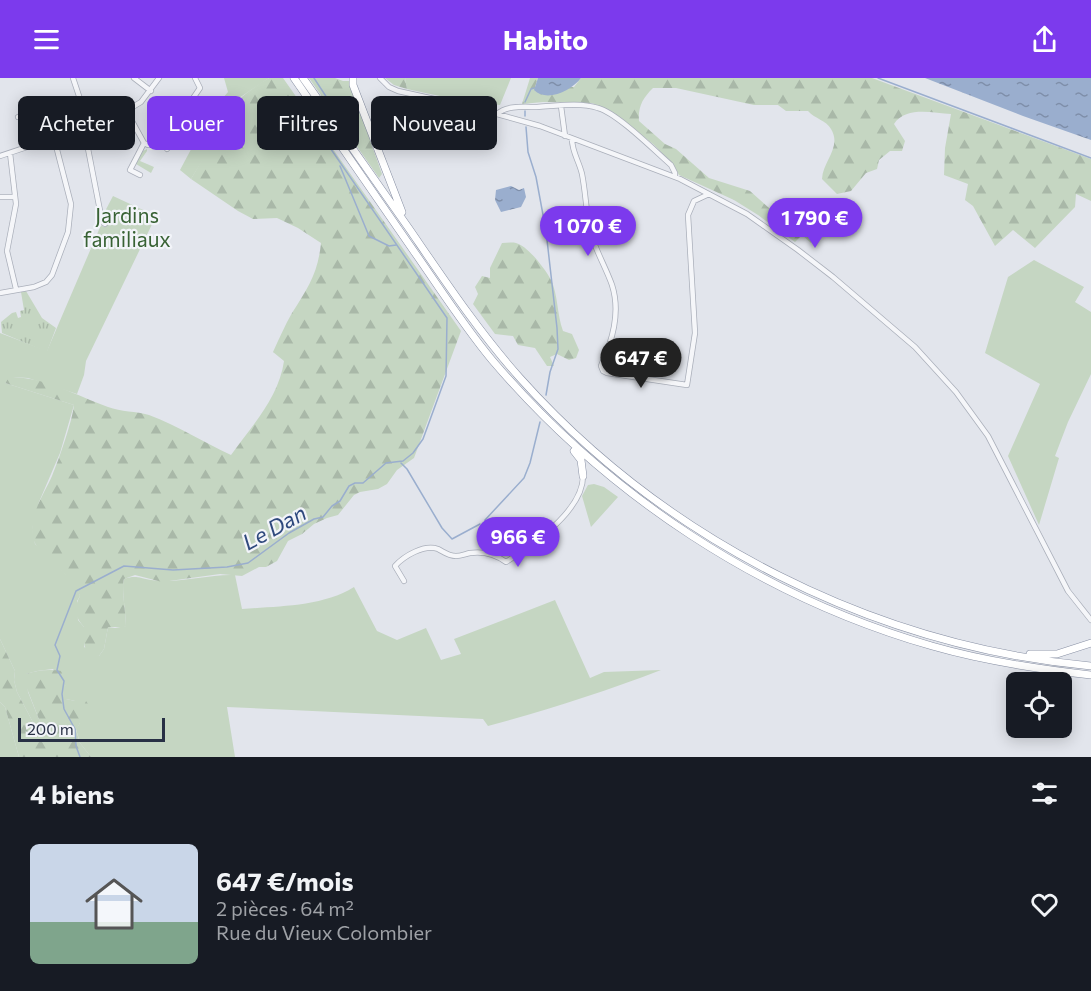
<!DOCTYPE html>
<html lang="fr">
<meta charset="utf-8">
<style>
:root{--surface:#171b24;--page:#242831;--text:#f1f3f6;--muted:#9ea1a6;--line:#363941;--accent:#7c3aed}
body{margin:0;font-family:Commissioner,sans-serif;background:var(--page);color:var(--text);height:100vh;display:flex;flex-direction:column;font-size:22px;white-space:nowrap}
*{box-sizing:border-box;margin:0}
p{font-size:20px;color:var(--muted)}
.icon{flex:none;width:33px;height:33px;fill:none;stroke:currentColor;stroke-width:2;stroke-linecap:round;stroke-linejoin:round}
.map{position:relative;height:679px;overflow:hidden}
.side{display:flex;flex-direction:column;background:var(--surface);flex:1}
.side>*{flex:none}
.top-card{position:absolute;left:18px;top:18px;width:600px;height:54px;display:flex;gap:12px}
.controls{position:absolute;left:1006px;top:594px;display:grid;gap:12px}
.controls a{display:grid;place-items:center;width:66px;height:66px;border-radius:9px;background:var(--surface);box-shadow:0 3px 15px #0003;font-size:30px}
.scale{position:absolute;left:18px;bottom:15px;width:147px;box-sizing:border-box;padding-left:6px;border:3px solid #283045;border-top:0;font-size:16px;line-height:21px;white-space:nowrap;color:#283045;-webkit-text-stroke:4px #f2f4f9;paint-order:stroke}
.price{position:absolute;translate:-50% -51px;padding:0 14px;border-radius:21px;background:var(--accent);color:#fff;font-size:20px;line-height:39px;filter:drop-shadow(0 2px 3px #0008)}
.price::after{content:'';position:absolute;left:50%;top:36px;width:18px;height:14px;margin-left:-9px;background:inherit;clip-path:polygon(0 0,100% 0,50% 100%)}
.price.selected{background:#222;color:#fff}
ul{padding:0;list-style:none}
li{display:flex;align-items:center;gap:18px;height:150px;padding:0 30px}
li+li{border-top:2px solid var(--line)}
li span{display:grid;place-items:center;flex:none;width:168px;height:120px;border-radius:9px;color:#555}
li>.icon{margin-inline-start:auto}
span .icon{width:72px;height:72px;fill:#fffc;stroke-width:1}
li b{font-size:26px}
h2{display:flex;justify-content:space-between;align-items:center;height:72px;padding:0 30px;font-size:26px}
.pill{padding:0 21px;border-radius:9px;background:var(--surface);box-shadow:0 3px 15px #0003;font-size:21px;line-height:54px}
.pill.selected{background:var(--accent);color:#fff}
header{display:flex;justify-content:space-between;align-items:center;height:78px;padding:0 30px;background:var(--accent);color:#fff;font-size:27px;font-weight:700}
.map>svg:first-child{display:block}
</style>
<header><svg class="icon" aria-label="menu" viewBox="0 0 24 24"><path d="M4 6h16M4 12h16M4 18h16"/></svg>Habito<svg class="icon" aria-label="share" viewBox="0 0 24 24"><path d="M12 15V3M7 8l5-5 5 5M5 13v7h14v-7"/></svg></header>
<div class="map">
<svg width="1091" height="679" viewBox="0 0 1091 679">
<defs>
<pattern id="forest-firs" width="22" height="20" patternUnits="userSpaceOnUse" patternTransform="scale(1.5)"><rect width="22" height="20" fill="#c5d6c2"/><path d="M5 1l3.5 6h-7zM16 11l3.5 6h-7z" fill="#a9b8a8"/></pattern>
<pattern id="park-tufts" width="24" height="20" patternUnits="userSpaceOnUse" patternTransform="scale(1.5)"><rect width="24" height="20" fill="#c5d6c2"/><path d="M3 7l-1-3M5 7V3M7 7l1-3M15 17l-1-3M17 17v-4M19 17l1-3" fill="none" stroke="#a9b8a8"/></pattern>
<pattern id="water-ripples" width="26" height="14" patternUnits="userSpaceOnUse" patternTransform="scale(1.5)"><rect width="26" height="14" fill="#9aaece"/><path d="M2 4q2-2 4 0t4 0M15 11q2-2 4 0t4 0" fill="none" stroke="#7e8ea9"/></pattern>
</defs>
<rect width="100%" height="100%" fill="#e2e5ec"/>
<path fill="#c5d6c2" d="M224,0H269L239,20L217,42L207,75L191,101L180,92L196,62L190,58L228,14Z
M405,0H511L500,27L463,23L407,11Z
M147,71V73L140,83L154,89L151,95L136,86L143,73Z
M113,118L156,138L86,283L84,297L77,316L28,300L13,299L5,305L74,327L60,375L39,424L32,451L35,466L76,506L80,518L77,523L78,542L84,549V569L99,578L104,571L108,549L115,550L126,548C126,537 121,508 124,501C136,497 139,500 151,502C179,506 207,496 235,497L242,531C278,528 322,529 354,509L377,553L397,562L426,550L441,582L461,576L454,561L555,522L590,600L604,594L661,592C604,614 547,632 488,648L483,641L227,629L235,679H91L80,665L76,651L80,645L75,623L66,621V608L53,591L37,593L26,596L28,614L40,644L36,650L17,614L14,602L15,593L0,561V255L47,273L101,147L104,149L106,144L102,139Z
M1034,182L1084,209L1075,224L1091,234V296L1068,344L1055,378L1059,380L1039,447L1008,378L1040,306L985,275L1008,199Z
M594,406L604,409L618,419L591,449L582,418L588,407Z
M0,624L5,629L19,679H0Z"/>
<path fill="url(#forest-firs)" d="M269,0H283L461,253L414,380L397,392L387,406L378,411L360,414L354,417L338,437L327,440L314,446L302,456L288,463L277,483L266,489H259L242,498L220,496L162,504L135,497L124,501C121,508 126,537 126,548L124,549H108L104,571L99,578C81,577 84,563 84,549C75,539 73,531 80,518C71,492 42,483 34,463C26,442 44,416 52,398C59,381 72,344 74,327L5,305L9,299H13C47,300 77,318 108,329C121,334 136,333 149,337C178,348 203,364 231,377C252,348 279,319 284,283L273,274C279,261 285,247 292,235C308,210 318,195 321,165L298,150L277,140L253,141L238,133L191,101L206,75L199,69L201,65C219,38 241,16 269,0Z
M309,0H335L343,3H349L382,96L379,100Z
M385,0H405L407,11L394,7Z
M530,0H538L535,9H574L581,0H872L1091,81V123L1076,116L1075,129L1035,170L1013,152L995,168L973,128L965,122L968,106L944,97L945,70L951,36C932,35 906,28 894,46L905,63L902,73H890L879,82L877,91L866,95L851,113L837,116L822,101C823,83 842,69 831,51C826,42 815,41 808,33H786L778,27H754L676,10H653C643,20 638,28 639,43L665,66L676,71L709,100L750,113L778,138L810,157L812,162L811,165L802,157L795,164L758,137L734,122L679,97L673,86L653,66L611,33L592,25L543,24L522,26Z
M502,165C507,165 512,164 516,165C528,168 546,192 551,202C558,216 557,237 563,253L572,256L579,272L576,280L569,282L557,276L550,279L554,288H547L535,270L518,267L513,258L495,256L473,226L478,216L475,209L482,198L490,200V190Z
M0,561L15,593L14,602L17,614L36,650L40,644L26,608V596C38,592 49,591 62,593L66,608V621L75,623L84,621C91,627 90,634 88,643L80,645L76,652L80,665L91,679H19L5,629L0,624Z"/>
<path fill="url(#park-tufts)" d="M26,213L42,240L56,250L47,274L2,255L1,244L12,235L16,234L18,240L21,239L20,233L24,232L21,214Z"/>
<path fill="url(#water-ripples)" d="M538,0H581C572,12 547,25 534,12Z
M925,0H1091V62L1023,38Z
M511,108L519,112L524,110L526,119L521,129L501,134L495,122L496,112Z"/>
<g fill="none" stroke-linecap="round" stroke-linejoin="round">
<path stroke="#9aaece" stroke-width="1.5" d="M314,0L346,49
M878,0L1091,80
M525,24L531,11L534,10
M525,33V38
M526,49L528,74L536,99L546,153L557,250L558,271L550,294L546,317
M340,88L369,158L389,168L396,167
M401,385L407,391L442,450L452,461L480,446
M485,442L524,400L530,385L540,344
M80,679L76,668L75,651L64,631L62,616L64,603L57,592L60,578L55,567L76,513L124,488L173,492L227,489L248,485L289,455L314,441L323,439L332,428L340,423L349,408L355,405H363L386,385L403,383L413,375L423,361L446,298L447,240L324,61"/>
<defs>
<path id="minor" d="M73,0L89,48
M134,0L151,13
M380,0L389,9L398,13L475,30L540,48L680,101L747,136L798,172L833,199L915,269L956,314L988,358L1068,513L1091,542
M176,23L183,29H187L200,10L195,0
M561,28L565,58
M127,34L144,65
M497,36C507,27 524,29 537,29C556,28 579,24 598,30C617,35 654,72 671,87L675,95V99
M18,39L25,36L30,40L43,64
M84,50L102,143L105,146
M572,61C572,74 579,83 582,96C586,116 586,136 591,156C596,173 606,190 612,207C621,235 612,263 601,288L603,293L607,295L687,307L695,255L688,137L694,123L709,116
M144,65L148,67L160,63L164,65L167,71
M10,75L16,126L7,173L16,211
M0,78L114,40L141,24L159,0
M140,97L130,92L144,65
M0,119H15
M0,215L34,209L46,204L52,197L68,154L71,126L54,60
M404,503L395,488C404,478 424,466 438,471C444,474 448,478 456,478C461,478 465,476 470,475C484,473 495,476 506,484C533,467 583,432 583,398"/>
<path id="trunk" d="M294,0C334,57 373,115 413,172C439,209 463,247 492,282C607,417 761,519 932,568C984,583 1037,591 1091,597
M303,0C339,51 374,101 410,152C445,203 479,254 520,300C666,463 874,568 1091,588
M353,0V7L402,134
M574,373L581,382L583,398
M1030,576H1057L1091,565"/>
</defs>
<use href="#minor" stroke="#aaafba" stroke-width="6"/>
<use href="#trunk" stroke="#8890a4" stroke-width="8"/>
<use href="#minor" stroke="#f5f6f9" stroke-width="4.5"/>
<use href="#trunk" stroke="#fff" stroke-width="7"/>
</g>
<g text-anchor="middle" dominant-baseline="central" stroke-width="4.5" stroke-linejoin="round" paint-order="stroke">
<g font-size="21" fill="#386234" stroke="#f2f4f9">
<text x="127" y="136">Jardins<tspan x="127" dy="24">familiaux</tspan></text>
</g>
<g font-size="22" font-style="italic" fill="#2f497d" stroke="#f2f4f9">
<text transform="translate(274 449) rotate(-29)">Le Dan</text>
</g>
</g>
</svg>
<div class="controls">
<a><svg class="icon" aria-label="locate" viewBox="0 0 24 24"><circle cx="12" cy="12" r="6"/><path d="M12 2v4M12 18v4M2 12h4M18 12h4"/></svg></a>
</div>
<div class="scale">200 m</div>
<b class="price" style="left:815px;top:171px">1 790 €</b>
<b class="price" style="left:588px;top:179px">1 070 €</b>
<b class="price selected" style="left:641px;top:311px">647 €</b>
<b class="price" style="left:518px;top:490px">966 €</b>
<div class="top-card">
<a class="pill">Acheter</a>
<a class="pill selected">Louer</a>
<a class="pill">Filtres</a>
<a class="pill">Nouveau</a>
</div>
</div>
<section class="side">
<h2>4 biens<svg class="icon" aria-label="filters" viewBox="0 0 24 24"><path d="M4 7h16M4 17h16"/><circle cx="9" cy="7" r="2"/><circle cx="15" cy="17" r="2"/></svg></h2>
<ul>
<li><span style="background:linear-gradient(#c9d6e8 65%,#7fa58c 0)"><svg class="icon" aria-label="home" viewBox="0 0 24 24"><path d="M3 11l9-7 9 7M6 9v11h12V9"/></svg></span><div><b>647 €/mois</b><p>2 pièces · 64 m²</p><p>Rue du Vieux Colombier</p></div><svg class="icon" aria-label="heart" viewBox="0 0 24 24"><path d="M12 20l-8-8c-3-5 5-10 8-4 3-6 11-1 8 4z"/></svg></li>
</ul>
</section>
